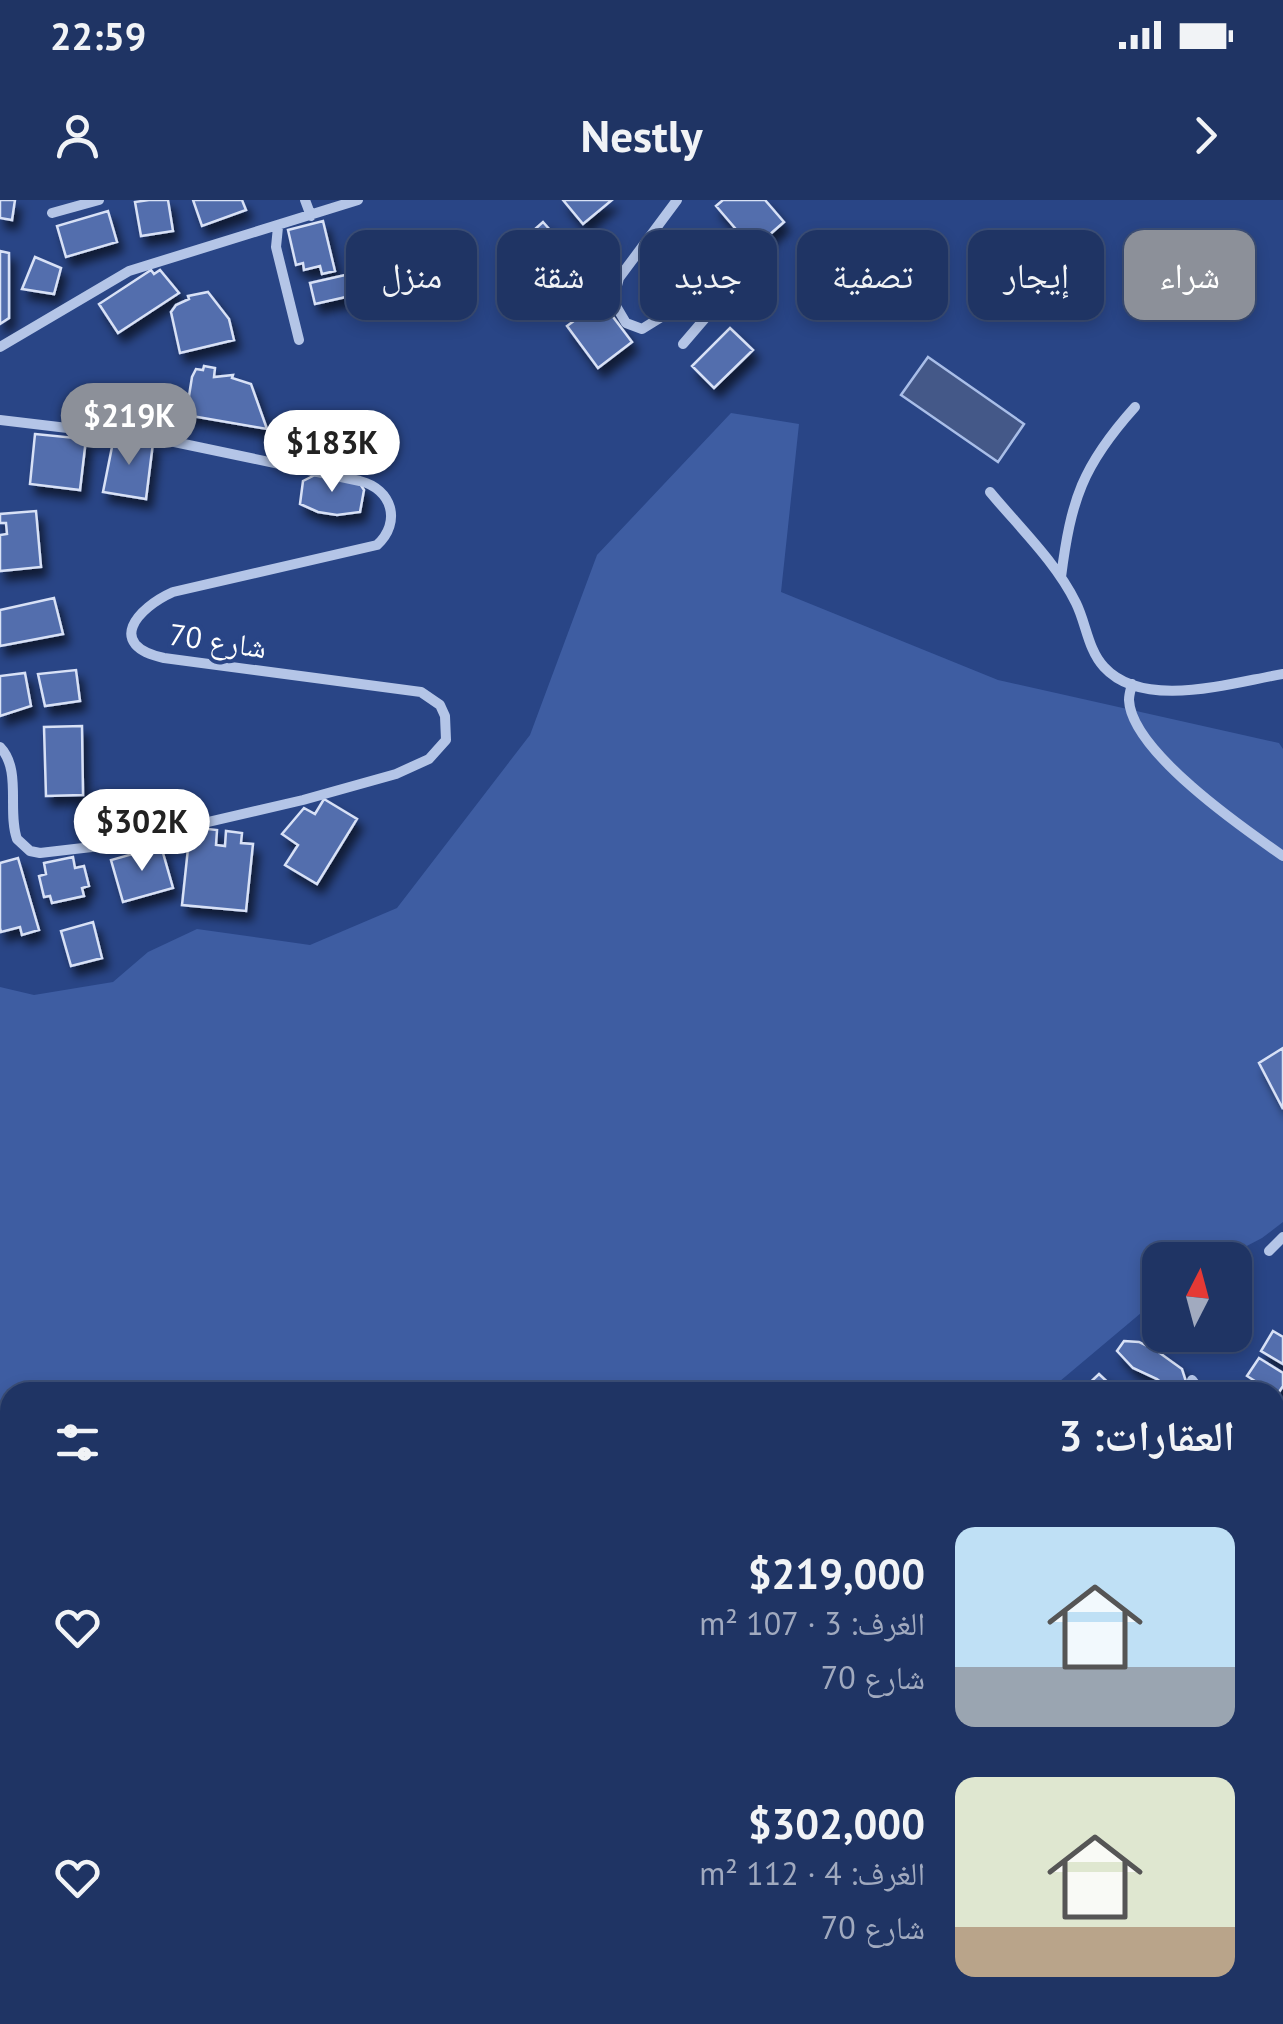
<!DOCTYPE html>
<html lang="ar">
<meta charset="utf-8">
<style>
:root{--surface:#1f3464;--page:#2c3f6d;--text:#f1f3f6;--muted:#a1aabf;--line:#3c4f78;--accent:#8c9099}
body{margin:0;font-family:"PT Sans","Noto Naskh Arabic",sans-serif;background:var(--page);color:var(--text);direction:rtl;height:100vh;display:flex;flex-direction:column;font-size:38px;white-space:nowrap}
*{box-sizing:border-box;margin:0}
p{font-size:32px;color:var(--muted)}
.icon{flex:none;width:55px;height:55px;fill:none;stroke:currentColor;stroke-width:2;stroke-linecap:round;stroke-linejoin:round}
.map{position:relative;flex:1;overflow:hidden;direction:ltr}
.sheet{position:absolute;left:0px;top:1182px;width:1285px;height:642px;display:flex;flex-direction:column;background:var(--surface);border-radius:30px 30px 0 0;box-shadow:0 5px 15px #0003,0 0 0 2px var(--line);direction:rtl}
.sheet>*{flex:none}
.hud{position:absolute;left:30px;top:30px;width:1225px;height:90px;direction:rtl;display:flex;gap:20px}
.needle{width:65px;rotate:6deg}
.fabs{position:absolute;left:1142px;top:1042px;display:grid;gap:20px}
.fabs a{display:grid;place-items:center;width:110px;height:110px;border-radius:20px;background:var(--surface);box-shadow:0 5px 15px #0003,0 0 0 2px var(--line);font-size:50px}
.price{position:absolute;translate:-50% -85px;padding:0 22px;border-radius:35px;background:#fff;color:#222;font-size:32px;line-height:65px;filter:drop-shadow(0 2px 5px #0008)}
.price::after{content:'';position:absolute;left:50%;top:60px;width:30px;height:22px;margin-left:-15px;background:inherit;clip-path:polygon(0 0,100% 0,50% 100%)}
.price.on{background:var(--accent);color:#fff}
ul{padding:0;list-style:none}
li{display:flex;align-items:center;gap:30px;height:250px;padding:0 50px}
li span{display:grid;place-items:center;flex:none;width:280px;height:200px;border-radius:20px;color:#555}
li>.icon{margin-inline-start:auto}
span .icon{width:120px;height:120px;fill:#fffc;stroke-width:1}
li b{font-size:42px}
h2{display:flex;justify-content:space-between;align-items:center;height:120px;padding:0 50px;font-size:42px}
.pill{padding:0 35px;border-radius:20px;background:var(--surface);box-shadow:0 5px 15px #0003,0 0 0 2px var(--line);font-size:35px;line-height:90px}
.pill.on{background:var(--accent);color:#fff}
.status{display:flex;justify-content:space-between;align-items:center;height:70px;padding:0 50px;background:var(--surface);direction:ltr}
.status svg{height:28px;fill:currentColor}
header{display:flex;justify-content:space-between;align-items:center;height:130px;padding:0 50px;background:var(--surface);font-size:45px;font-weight:700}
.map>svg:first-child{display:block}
</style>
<div class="status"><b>22:59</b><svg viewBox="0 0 49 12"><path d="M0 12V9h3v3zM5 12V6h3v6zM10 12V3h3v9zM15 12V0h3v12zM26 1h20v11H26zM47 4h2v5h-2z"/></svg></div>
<header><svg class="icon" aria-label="forward" viewBox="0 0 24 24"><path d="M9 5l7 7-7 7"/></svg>Nestly<svg class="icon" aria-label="person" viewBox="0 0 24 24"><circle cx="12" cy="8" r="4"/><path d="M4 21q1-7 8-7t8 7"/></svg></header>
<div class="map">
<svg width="1283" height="1824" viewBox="0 0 1283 1824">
<defs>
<filter id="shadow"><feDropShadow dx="5.5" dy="9" stdDeviation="5" flood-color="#0009"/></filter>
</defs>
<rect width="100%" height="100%" fill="#294586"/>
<path fill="#3e5da2" d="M731,213L799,224L781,392L998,480L1279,543L1283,549V1022L1262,1038L1220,1060H1160V1097L1047,1192H10V1495L0,1483V787L34,795L113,782L148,752L197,729L310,745L397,708L530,535L597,355Z"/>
<path fill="#445888" stroke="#a9bee8" stroke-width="2.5" d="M928,157L1024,224L998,262L901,195Z"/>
<path fill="#526ead" stroke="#d8e1f6" stroke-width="2.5" filter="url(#shadow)" d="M0,0H15L12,20L0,18Z
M149,0H168L173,31L141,36L135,2Z
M193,0H242L246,10L202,26Z
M563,0H612L583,24Z
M723,0H765L784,22L753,49L716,6Z
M108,11L117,42L66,57L57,26Z
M323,21L335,71L322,74L320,66L304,70L303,63L296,65L288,30Z
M543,22L582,66L549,96L509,52Z
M0,51L9,53V118L0,124Z
M35,57L61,68L54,94L22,89Z
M151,70L154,74L160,70L179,93L118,133L99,104Z
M354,73L359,94L315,104L310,83Z
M208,92L229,119L234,140L180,153L171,112L176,105L189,99L188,96Z
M601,101L632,142L598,168L567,126Z
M730,128L753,150L714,188L692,166Z
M204,166L215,168L214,177L233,175L232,178L251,184L267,229L186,215L192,177L196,169L203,170Z
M35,234L86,239L80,290L30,284Z
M114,237L153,243L146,299L103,292Z
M315,275L359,282L364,290L360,312L337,315L318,312L300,304L303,281Z
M36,311L41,367L0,371V335L7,334L6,323H0V314Z
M54,398L63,434L0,446V410Z
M76,470L80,501L45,506L38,474Z
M25,473L31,506L0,516V476Z
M82,526L83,595L46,596L44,527Z
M324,599L357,619L317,684L285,665L298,645L282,634L304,608L315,614Z
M199,628L217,630L216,645L225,646L226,631L242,633L241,643L253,644L246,711L182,705L189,639L198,640Z
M161,646L173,688L123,702L111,660Z
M73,657L75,668L84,666L89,686L82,688L84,696L52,703L50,696L44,697L39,676L46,674L44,663Z
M18,658L39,730L22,735L20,727L1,732L0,728V663Z
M93,722L102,758L71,766L61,731Z
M1283,848V909L1259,863Z
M1273,1131L1283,1137V1164L1261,1151Z
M1124,1141L1139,1142L1157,1151L1182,1169L1188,1188L1185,1192H1173L1157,1179L1133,1168L1117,1151Z
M1259,1158L1283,1173V1186L1277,1195L1247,1176Z
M1099,1174L1118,1192H1080Z
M1275,1279H1283V1334H1275Z
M0,1602L10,1607V1674L0,1672Z
M351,1815H394L409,1824H346Z
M510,1815H577L584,1820L581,1824H508Z
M1027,1815H1083L1075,1824H1027L1022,1820Z"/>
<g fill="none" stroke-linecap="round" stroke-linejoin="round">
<path stroke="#496198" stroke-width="28" stroke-dasharray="28 14" stroke-linecap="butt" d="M1275,1613L1283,1611"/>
<path stroke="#b4c5e7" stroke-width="10" d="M305,0L311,16
M677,0L619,78L613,101L626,123L642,129L705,90H716L720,95L719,102L683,144
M52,13L99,0
M278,27L276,47L299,140
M0,147L129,71L358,0
M0,220L160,239L360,281C392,289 402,322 377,345L173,392C137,408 105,445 164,458L421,492L440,505L445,516L446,540L429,559L396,574L303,600L109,645L40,653L30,651L17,639C7,611 22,570 0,547
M160,239L169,189
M990,292C1019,327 1056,362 1076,403C1086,423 1088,450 1104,467C1144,511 1233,482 1283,474
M1061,377C1071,300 1082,266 1135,207
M1132,484C1131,489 1129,494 1129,500C1131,551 1244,629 1283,656
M1269,1051L1283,1037
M1192,1180L1201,1192
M1275,1449L1283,1444
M20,1824L24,1815
M215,1824L219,1815
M844,1824L851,1815"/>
<path stroke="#dee5f7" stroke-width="20" d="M1275,1245L1283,1237
M1275,1528L1283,1529
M459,1824L465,1815
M890,1824L891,1815
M1120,1824L1127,1815"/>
<path stroke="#fff" stroke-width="28" d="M1275,1593L1283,1591
M1275,1651L1283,1650
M640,1824L651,1815
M668,1824L678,1815"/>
</g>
<g text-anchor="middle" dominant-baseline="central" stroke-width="8" stroke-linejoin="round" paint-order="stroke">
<g font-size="30" fill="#fff" stroke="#294586">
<text transform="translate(218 440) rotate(8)">شارع 70</text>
</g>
</g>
</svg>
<div class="fabs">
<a><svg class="needle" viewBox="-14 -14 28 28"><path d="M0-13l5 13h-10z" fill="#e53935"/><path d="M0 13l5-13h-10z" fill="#a1aabf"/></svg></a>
</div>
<b class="price on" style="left:129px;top:268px">$219K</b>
<b class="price" style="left:332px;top:295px">$183K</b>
<b class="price" style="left:142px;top:674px">$302K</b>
<div class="hud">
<a class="pill on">شراء</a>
<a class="pill">إيجار</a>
<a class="pill">تصفية</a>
<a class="pill">جديد</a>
<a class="pill">شقة</a>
<a class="pill">منزل</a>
</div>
<section class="sheet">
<h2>العقارات: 3<svg class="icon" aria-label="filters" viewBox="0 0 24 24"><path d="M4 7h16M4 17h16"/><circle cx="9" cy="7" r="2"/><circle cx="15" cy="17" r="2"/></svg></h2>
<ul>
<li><span style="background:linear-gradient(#bfe0f5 70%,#9aa5b1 0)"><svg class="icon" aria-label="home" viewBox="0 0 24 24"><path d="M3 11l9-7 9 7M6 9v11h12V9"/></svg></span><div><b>$219,000</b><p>الغرف: 3 · 107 m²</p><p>شارع 70</p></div><svg class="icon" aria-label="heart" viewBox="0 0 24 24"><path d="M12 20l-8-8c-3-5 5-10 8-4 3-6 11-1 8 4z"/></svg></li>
<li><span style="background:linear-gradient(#dfe7d0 75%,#b9a48a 0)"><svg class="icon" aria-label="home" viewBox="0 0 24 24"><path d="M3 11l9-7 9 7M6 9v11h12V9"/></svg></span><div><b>$302,000</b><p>الغرف: 4 · 112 m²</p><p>شارع 70</p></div><svg class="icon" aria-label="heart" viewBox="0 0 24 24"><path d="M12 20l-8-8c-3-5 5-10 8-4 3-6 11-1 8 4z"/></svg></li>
</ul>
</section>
</div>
